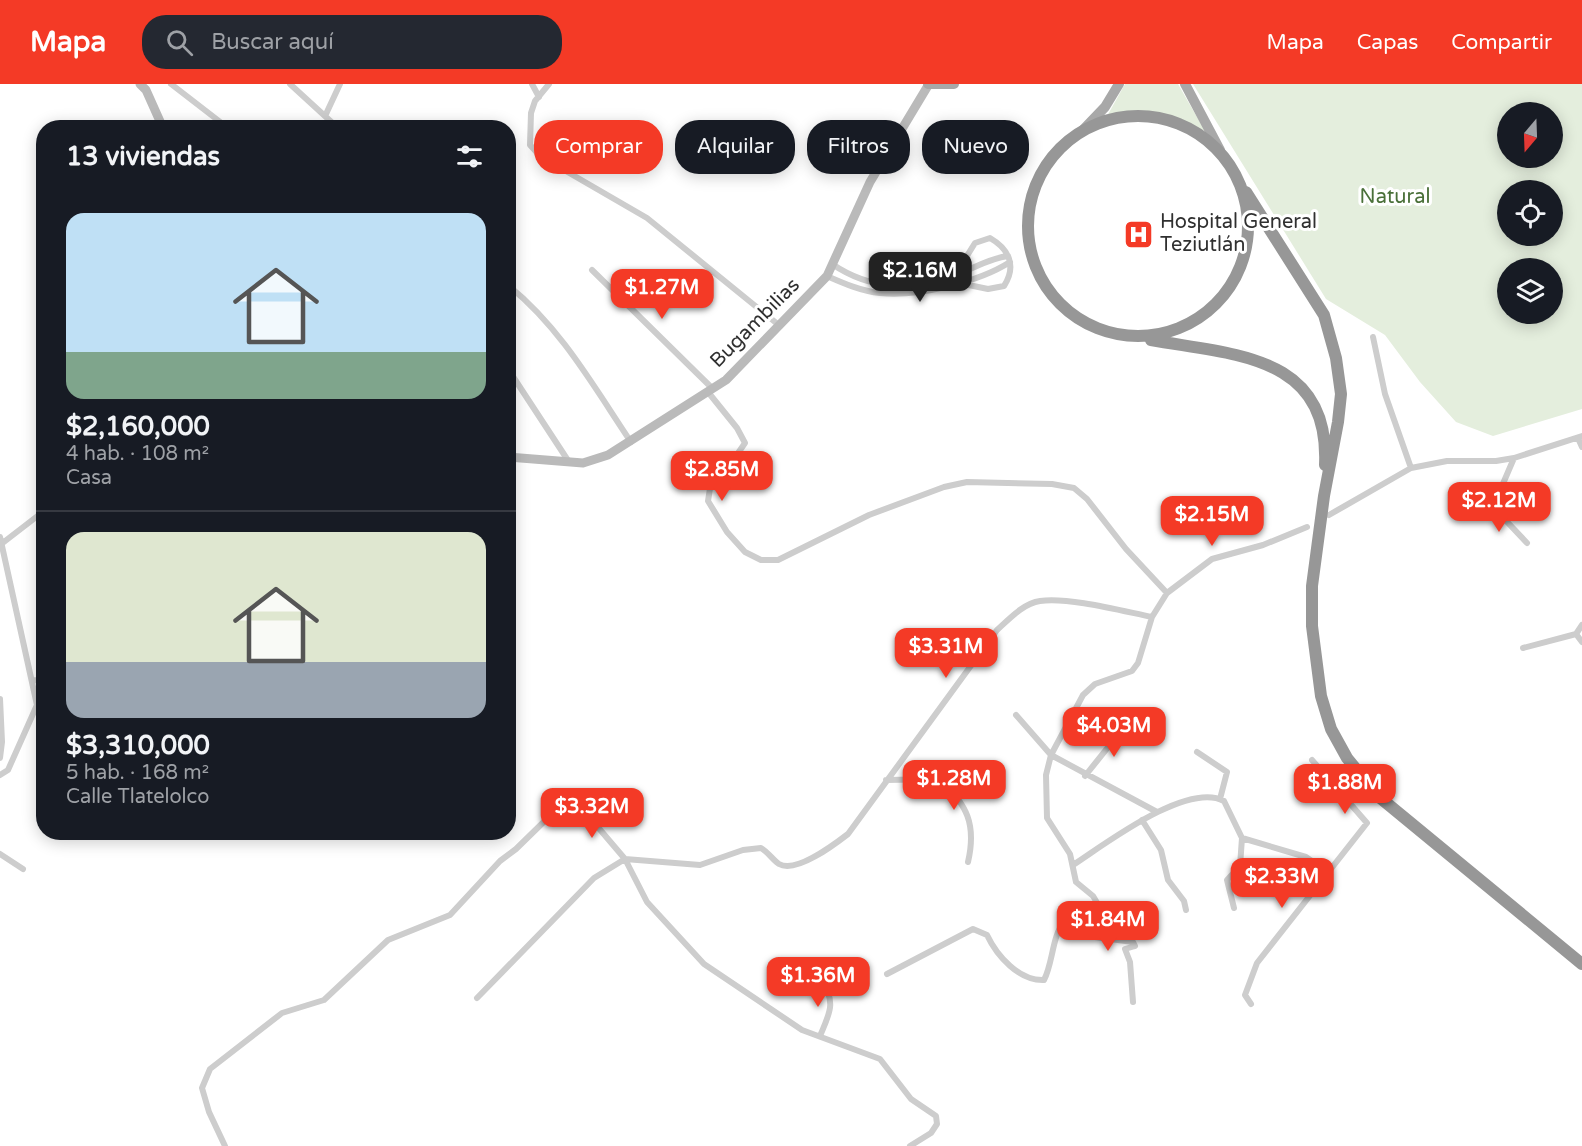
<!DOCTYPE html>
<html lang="es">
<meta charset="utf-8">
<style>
:root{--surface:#171b24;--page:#242831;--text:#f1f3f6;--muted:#9ea1a6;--line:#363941;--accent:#f43a26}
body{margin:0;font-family:"Varela Round",sans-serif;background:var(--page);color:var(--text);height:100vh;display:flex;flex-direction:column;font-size:22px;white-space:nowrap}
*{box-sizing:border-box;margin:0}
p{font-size:20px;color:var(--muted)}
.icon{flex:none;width:33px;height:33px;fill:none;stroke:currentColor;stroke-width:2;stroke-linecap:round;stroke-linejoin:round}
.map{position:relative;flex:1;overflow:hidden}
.drawer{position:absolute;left:36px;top:36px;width:480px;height:720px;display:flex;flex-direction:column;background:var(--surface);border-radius:24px;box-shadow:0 3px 15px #0003}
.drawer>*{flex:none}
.top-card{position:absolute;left:534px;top:36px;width:570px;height:54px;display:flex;gap:12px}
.needle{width:39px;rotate:199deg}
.controls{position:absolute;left:1497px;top:18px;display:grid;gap:12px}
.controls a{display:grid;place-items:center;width:66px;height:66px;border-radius:50%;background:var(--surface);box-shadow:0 3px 15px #0003;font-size:30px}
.price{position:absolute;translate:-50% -51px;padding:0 14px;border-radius:12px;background:var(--accent);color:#fff;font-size:20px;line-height:39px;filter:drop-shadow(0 2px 3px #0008)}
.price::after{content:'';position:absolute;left:50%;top:36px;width:18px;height:14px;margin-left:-9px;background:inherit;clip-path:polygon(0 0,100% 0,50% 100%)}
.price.on{background:#222;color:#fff}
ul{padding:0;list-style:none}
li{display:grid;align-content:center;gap:12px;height:318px;padding:0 30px}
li+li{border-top:2px solid var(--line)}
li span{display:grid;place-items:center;height:186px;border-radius:18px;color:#555}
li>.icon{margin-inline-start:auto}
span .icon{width:108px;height:108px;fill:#fffc;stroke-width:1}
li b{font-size:26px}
h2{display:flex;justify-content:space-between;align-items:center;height:72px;padding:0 30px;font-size:26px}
.pill{padding:0 21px;border-radius:24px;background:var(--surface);box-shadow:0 3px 15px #0003;font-size:21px;line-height:54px}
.pill.on{background:var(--accent);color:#fff}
header{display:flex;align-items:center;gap:36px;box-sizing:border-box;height:84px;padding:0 30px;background:var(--accent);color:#fff}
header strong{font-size:28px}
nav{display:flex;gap:33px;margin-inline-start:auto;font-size:21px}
.search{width:420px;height:54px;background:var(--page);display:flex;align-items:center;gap:15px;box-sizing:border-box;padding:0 21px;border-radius:24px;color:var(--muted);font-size:22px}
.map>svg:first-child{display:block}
</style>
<header>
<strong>Mapa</strong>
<div class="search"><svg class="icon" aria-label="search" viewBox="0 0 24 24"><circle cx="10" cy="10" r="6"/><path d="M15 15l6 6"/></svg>Buscar aquí</div>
<nav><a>Mapa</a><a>Capas</a><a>Compartir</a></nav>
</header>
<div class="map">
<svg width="1582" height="1062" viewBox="0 0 1582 1062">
<rect width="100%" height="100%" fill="#fff"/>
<path fill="#e4eedd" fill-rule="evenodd" d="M1125,0H1178L1205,47C1168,33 1146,27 1106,34Z
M1193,0H1582V325L1493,352L1456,338L1420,298L1385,251L1326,215ZM1508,28H1552V74H1508ZM1508,106H1552V152H1508ZM1508,184H1552V230H1508Z"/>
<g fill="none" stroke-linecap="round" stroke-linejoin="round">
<path stroke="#cdcdcd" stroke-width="6" d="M171,0L228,44
M290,0L338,44
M532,0L539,13
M549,0L535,17L531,29L530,61L540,72L647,134L780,242
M326,30L340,0
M832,180C872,207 910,206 956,191C973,185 989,174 1008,172
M592,186L713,305
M955,191L975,159L990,154C1009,165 1017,182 1004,202L988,205L959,199
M827,192C843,199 861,207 880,209C917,213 979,198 1010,178
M509,202C561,244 594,303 631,358
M1373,253L1385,310L1411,384
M510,288L569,378
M708,308L737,344L745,359L736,372L712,392L708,417L727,448L745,468L761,476H778L869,431L944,403L967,398L1052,400L1074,404L1087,415L1126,465L1167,509
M1578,354L1582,363
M1514,374L1493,423L1527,459
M1329,431L1411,384L1447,377H1496L1514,374L1582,352
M0,453L37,621L8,686L0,691
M0,461L44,427
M1576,550L1582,558
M1523,564L1576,550L1582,541
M33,596L44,597
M0,615L2,658L0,674
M1016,631L1051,671L1157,728
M1197,668L1227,688L1220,715
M1085,692L1125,642
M886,696L942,695C966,722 977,739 968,778
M1142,736L1161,766L1168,796L1184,817L1186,826
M0,770L23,785
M625,775L700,781L743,766L761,764C768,768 773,776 779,780C796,790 835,760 848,750L997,546C1009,535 1024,519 1040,517C1069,513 1122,527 1152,533
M1073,781C1104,761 1187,697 1224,717L1242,754L1306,773L1328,788
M1099,822L1103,828L1095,853L1133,858L1135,862
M1234,824L1227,796L1240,782L1242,754
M887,890L973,845L987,851C997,872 1019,897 1044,896C1053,879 1052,852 1064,838C1071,830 1089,826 1099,822L1093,812L1076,798L1070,770L1047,734L1046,691L1051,671L1083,611L1095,600L1132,587L1138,579L1152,533L1167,509L1212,475L1263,461L1307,443
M477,914L594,794L625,775
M1133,918L1130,878L1125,865L1135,862
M1251,920L1245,911L1257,879L1367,739L1312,676
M820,952C830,928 836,920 822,895
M225,1062L209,1028L202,1004L210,985L282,929L324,916L388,856L450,831L500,777L516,765L561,721L574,720L585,728L625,775L647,818L704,880L802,946L880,975L911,1015L936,1032L937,1040L931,1049L910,1062"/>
<path stroke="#bababa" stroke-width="9" d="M140,0L146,6L163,44
M508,373L583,379L608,371L726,296L827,192L870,98L929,0"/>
<path stroke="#a8a8a8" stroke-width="10" d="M928,0H954
M1185,0L1220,66
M1082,47L1105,23L1119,0"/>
<path stroke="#979797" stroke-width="12" d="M1028 142a110 110 0 1 1 220 0a110 110 0 1 1-220 0Z
M1246,108L1324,231L1336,274L1341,310L1338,338L1324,412L1312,502V542L1321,612L1331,645L1347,674L1378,712L1582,880
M1151,256C1233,271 1330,270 1325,381"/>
</g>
<defs>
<symbol id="hospital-square" viewBox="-11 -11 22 22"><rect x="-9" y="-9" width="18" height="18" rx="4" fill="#f43a26" stroke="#fff"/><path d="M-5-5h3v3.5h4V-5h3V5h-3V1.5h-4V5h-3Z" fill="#fff"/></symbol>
</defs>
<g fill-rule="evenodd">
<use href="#hospital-square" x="1122" y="134" width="33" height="33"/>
</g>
<g text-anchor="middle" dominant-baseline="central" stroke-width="6" stroke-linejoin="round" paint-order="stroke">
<g font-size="20" fill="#4a7039" stroke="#fff">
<text x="1395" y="113">Natural</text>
</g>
<g font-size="20" fill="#303030" stroke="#fff" text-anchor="start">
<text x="1160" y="138">Hospital General<tspan x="1160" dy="23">Teziutlán</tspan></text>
</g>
<g font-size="20" fill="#303030" stroke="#fff">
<text transform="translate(755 239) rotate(-45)">Bugambilias</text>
</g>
</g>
</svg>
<div class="controls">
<a><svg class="needle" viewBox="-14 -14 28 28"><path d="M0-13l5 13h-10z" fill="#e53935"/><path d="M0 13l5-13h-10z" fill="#9ea1a6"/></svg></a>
<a><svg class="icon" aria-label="locate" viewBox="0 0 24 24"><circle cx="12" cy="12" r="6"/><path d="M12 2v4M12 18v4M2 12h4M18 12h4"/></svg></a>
<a><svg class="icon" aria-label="layers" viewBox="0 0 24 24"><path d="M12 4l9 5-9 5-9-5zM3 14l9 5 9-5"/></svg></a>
</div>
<b class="price on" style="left:920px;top:219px">$2.16M</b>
<b class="price" style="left:662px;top:236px">$1.27M</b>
<b class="price" style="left:722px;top:418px">$2.85M</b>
<b class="price" style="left:1499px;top:449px">$2.12M</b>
<b class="price" style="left:1212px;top:463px">$2.15M</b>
<b class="price" style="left:946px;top:595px">$3.31M</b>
<b class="price" style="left:1114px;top:674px">$4.03M</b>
<b class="price" style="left:954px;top:727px">$1.28M</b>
<b class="price" style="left:1345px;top:731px">$1.88M</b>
<b class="price" style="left:592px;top:755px">$3.32M</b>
<b class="price" style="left:1282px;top:825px">$2.33M</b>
<b class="price" style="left:1108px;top:868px">$1.84M</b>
<b class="price" style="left:818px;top:924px">$1.36M</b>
<div class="top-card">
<a class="pill on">Comprar</a>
<a class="pill">Alquilar</a>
<a class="pill">Filtros</a>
<a class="pill">Nuevo</a>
</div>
<section class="drawer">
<h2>13 viviendas<svg class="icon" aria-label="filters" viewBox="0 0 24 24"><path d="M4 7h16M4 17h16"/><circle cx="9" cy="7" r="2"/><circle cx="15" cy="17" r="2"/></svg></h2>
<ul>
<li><span style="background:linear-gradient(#bfe0f5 75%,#7fa58c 0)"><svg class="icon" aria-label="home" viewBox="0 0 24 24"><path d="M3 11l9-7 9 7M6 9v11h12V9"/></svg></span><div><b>$2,160,000</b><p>4 hab. · 108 m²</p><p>Casa</p></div></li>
<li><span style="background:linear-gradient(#dfe7d0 70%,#9aa5b1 0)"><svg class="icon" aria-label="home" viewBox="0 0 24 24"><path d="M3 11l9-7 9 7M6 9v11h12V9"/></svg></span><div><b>$3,310,000</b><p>5 hab. · 168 m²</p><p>Calle Tlatelolco</p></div></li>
</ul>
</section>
</div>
